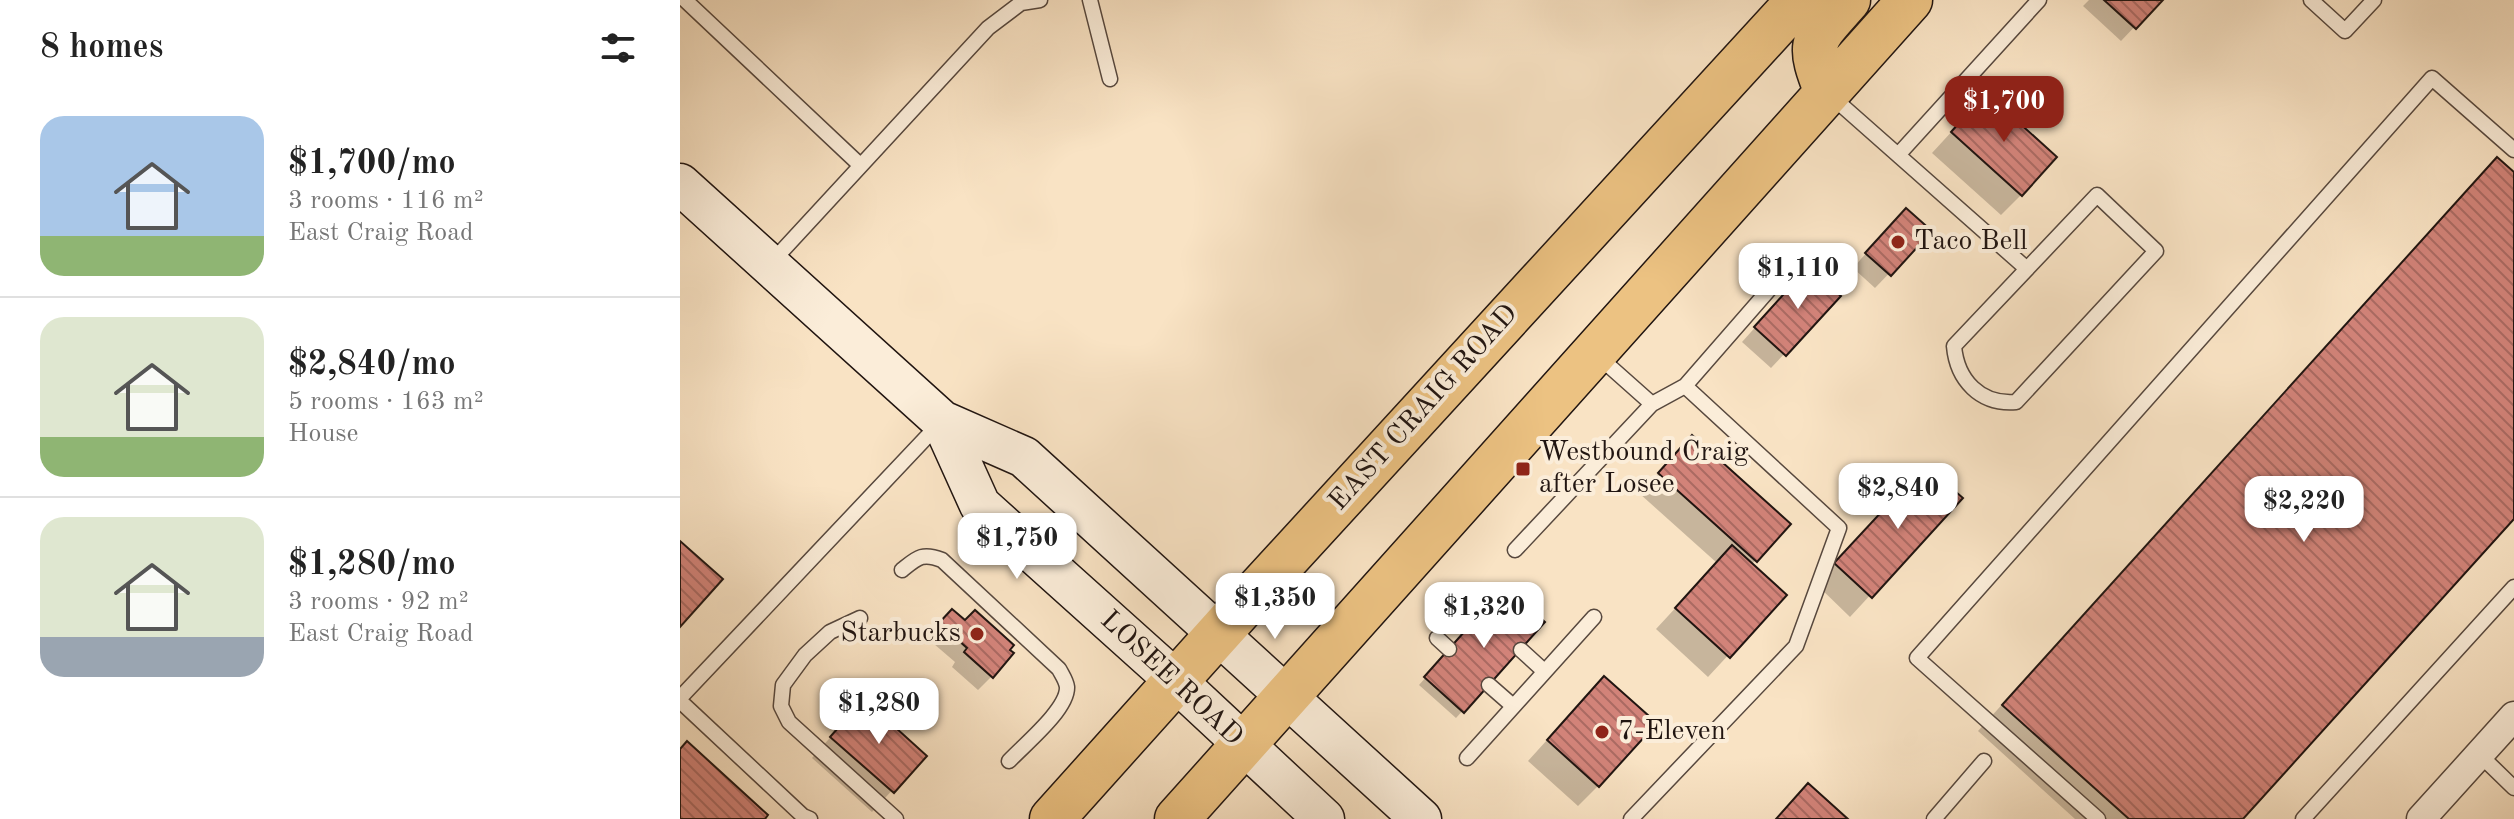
<!DOCTYPE html>
<meta charset="utf-8">
<style>
:root{--surface:#fff;--page:#f2f2f2;--text:#222;--muted:#767676;--line:#e0e0e0;--accent:#8f2418}
body{margin:0;font-family:"Old Standard TT",serif;background:var(--page);color:var(--text);height:100vh;display:flex;flex-direction:column;font-size:30px;white-space:nowrap}
*{box-sizing:border-box;margin:0}
p{font-size:26px;color:var(--muted)}
.icon{flex:none;width:44px;height:44px;fill:none;stroke:currentColor;stroke-width:2;stroke-linecap:round;stroke-linejoin:round}
.map{position:relative;flex:1;overflow:hidden}
.details{display:flex;flex-direction:column;background:var(--surface);width:680px}
.details>*{flex:none}
.price{position:absolute;translate:-50% -68px;padding:0 18px;border-radius:16px;background:#fff;color:#222;font-size:26px;line-height:52px;filter:drop-shadow(0 2px 4px #0008)}
.price::after{content:'';position:absolute;left:50%;top:48px;width:24px;height:18px;margin-left:-12px;background:inherit;clip-path:polygon(0 0,100% 0,50% 100%)}
.price.selected{background:var(--accent);color:#fff}
ul{padding:0;list-style:none}
li{display:flex;align-items:center;gap:24px;height:200px;padding:0 40px}
li+li{border-top:2px solid var(--line)}
li span{display:grid;place-items:center;flex:none;width:224px;height:160px;border-radius:24px;color:#555}
li>.icon{margin-inline-start:auto}
span .icon{width:96px;height:96px;fill:#fffc;stroke-width:1}
li b{font-size:34px}
h2{display:flex;justify-content:space-between;align-items:center;height:96px;padding:0 40px;font-size:34px}
main{display:flex;flex:1;min-height:0}
.map>svg:first-child{display:block}
</style>
<main>
<section class="details">
<h2>8 homes<svg class="icon" aria-label="filters" viewBox="0 0 24 24"><path d="M4 7h16M4 17h16"/><circle cx="9" cy="7" r="2"/><circle cx="15" cy="17" r="2"/></svg></h2>
<ul>
<li><span style="background:linear-gradient(#a9c7e8 75%,#8fb573 0)"><svg class="icon" aria-label="home" viewBox="0 0 24 24"><path d="M3 11l9-7 9 7M6 9v11h12V9"/></svg></span><div><b>$1,700/mo</b><p>3 rooms · 116 m²</p><p>East Craig Road</p></div></li>
<li><span style="background:linear-gradient(#dfe7d0 75%,#8fb573 0)"><svg class="icon" aria-label="home" viewBox="0 0 24 24"><path d="M3 11l9-7 9 7M6 9v11h12V9"/></svg></span><div><b>$2,840/mo</b><p>5 rooms · 163 m²</p><p>House</p></div></li>
<li><span style="background:linear-gradient(#dfe7d0 75%,#9aa5b1 0)"><svg class="icon" aria-label="home" viewBox="0 0 24 24"><path d="M3 11l9-7 9 7M6 9v11h12V9"/></svg></span><div><b>$1,280/mo</b><p>3 rooms · 92 m²</p><p>East Craig Road</p></div></li>
</ul>
</section>
<div class="map">
<svg width="1834" height="819" viewBox="0 0 1834 819">
<defs>
<pattern id="building-back-hatch" width="6" height="6" patternUnits="userSpaceOnUse" patternTransform="scale(2)"><rect width="6" height="6" fill="#d28379"/><path d="M-1 5l2 2M0 0l6 6M5-1l2 2" fill="none" stroke="#aa6a62"/></pattern>
</defs>
<rect width="100%" height="100%" fill="#f9e3c4"/>
<filter id="stains"><feTurbulence type="fractalNoise" baseFrequency=".0025" numOctaves="4"/><feColorMatrix values="0 0 0 0 .2 0 0 0 0 .09 0 0 0 0 .02 0 0 0 .5 -.17"/></filter>
<radialGradient id="worn" r=".72"><stop offset=".6" stop-color="#630" stop-opacity="0"/><stop offset="1" stop-color="#630" stop-opacity=".3"/></radialGradient>
<path fill="#0003" d="M1409,0H1480L1441,41L1403,6Z
M1286,116L1341,195L1321,215L1252,153Z
M1834,175V516L1560,819H1395L1298,731L1792,186Z
M1212,224L1250,231L1195,288L1173,268Z
M1116,282L1159,296L1091,368L1062,342Z
M992,458L1109,524L1071,565L1104,595L1028,677L976,629L1037,563L960,494Z
M1225,488L1280,498L1170,617L1136,584Z
M819,595L863,622L776,718L739,685Z
M272,612L284,623L312,676L298,690L272,667L275,662L247,638Z
M904,699L918,786L898,806L848,761Z
M164,722L244,756L192,812L132,758Z"/>
<path fill="url(#building-back-hatch)" stroke="#211511" stroke-width="2" d="M1424,0H1483L1456,29Z
M1306,93L1377,157L1342,196L1271,132Z
M1817,157L1834,172V519L1563,819H1449L1322,705Z
M1226,208L1252,231L1211,276L1185,253Z
M1129,266L1161,296L1106,356L1074,327Z
M1012,435L1111,524L1077,562L978,473Z
M1245,465L1283,498L1192,598L1154,563Z
M0,541L43,579L0,627Z
M1052,545L1107,595L1050,658L995,608Z
M825,586L865,622L784,713L744,677Z
M272,609L285,620L295,610L334,645L330,650L334,653L313,678L284,652L287,648L259,623Z
M924,676L977,723L919,787L867,740Z
M184,699L247,756L214,793L150,737Z
M7,741L88,815L85,819H0V749Z
M1128,783L1168,819H1096Z"/>
<g fill="none" stroke-linecap="round" stroke-linejoin="round">
<defs>
<path id="service" d="M5,0L180,165
M410,0L430,79
M1631,0L1665,31L1694,0
M1150,95L1347,269
M1218,155L1359,0
M1417,195L1476,251L1336,402C1300,405 1277,380 1274,346Z
M90,264L308,28L341,3L360,0
M918,356L972,404
M835,550L972,404L1005,386L1115,260
M222,570C237,558 242,552 262,560L379,669C382,675 386,680 387,687C388,709 345,744 329,761
M788,603L800,614
M180,618L150,632L125,655L103,685L101,706L109,722L216,819
M757,638L769,649
M841,650L864,671
M809,685L833,706
M0,698L258,425
M0,701L123,816L130,819
M1799,754L1834,788
M787,758L914,617
M951,819L1116,646L1159,528L1005,386
M1254,819L1304,761
M1418,819L1237,658L1752,78L1834,150
M1623,819L1834,587"/>
<path id="minor" d="M1741,819L1834,716"/>
<path id="secondary" d="M0,184L262,421L344,457L741,819
M262,421L300,505L496,681L644,819"/>
<path id="primary" d="M1147,93C1126,40 1132,41 1168,0
M372,819L565,604L1119,0
M497,819L1230,0"/>
</defs>
<use href="#service" stroke="#57483e" stroke-width="17"/>
<use href="#minor" stroke="#57483e" stroke-width="31"/>
<use href="#secondary" stroke="#211511" stroke-width="43"/>
<use href="#primary" stroke="#211511" stroke-width="47"/>
<use href="#service" stroke="#fbedd9" stroke-width="14"/>
<use href="#minor" stroke="#fbedd9" stroke-width="28"/>
<use href="#secondary" stroke="#fbedd9" stroke-width="40"/>
<use href="#primary" stroke="#ecc282" stroke-width="44"/>
</g>
<g fill="#8f2418" stroke="#fbedd9" stroke-width="3">
<circle cx="1218" cy="242" r="8"/>
<rect x="835" y="461" width="16" height="16" rx="4"/>
<circle cx="297" cy="634" r="8"/>
<circle cx="922" cy="732" r="8"/>
</g>
<g text-anchor="middle" dominant-baseline="central" stroke-width="8" stroke-linejoin="round" paint-order="stroke">
<g font-size="28" fill="#211511" stroke="#fbedd9" text-anchor="start">
<text x="1234" y="242">Taco Bell</text>
<text x="859" y="453">Westbound Craig<tspan x="859" dy="32">after Losee</tspan></text>
<text x="281" y="634" text-anchor="end">Starbucks</text>
<text x="938" y="732">7-Eleven</text>
</g>
<g font-size="28" fill="#211511" stroke="#fbedd9">
<text transform="translate(744 408) rotate(-48)">EAST CRAIG ROAD</text>
<text transform="translate(491 679) rotate(43)">LOSEE ROAD</text>
</g>
</g>
<rect width="100%" height="100%" filter="url(#stains)"/>
<rect width="100%" height="100%" fill="url(#worn)"/>
</svg>
<b class="price selected" style="left:1324px;top:144px">$1,700</b>
<b class="price" style="left:1118px;top:311px">$1,110</b>
<b class="price" style="left:1218px;top:531px">$2,840</b>
<b class="price" style="left:1624px;top:544px">$2,220</b>
<b class="price" style="left:337px;top:581px">$1,750</b>
<b class="price" style="left:595px;top:641px">$1,350</b>
<b class="price" style="left:804px;top:650px">$1,320</b>
<b class="price" style="left:199px;top:746px">$1,280</b>
</div>
</main>
